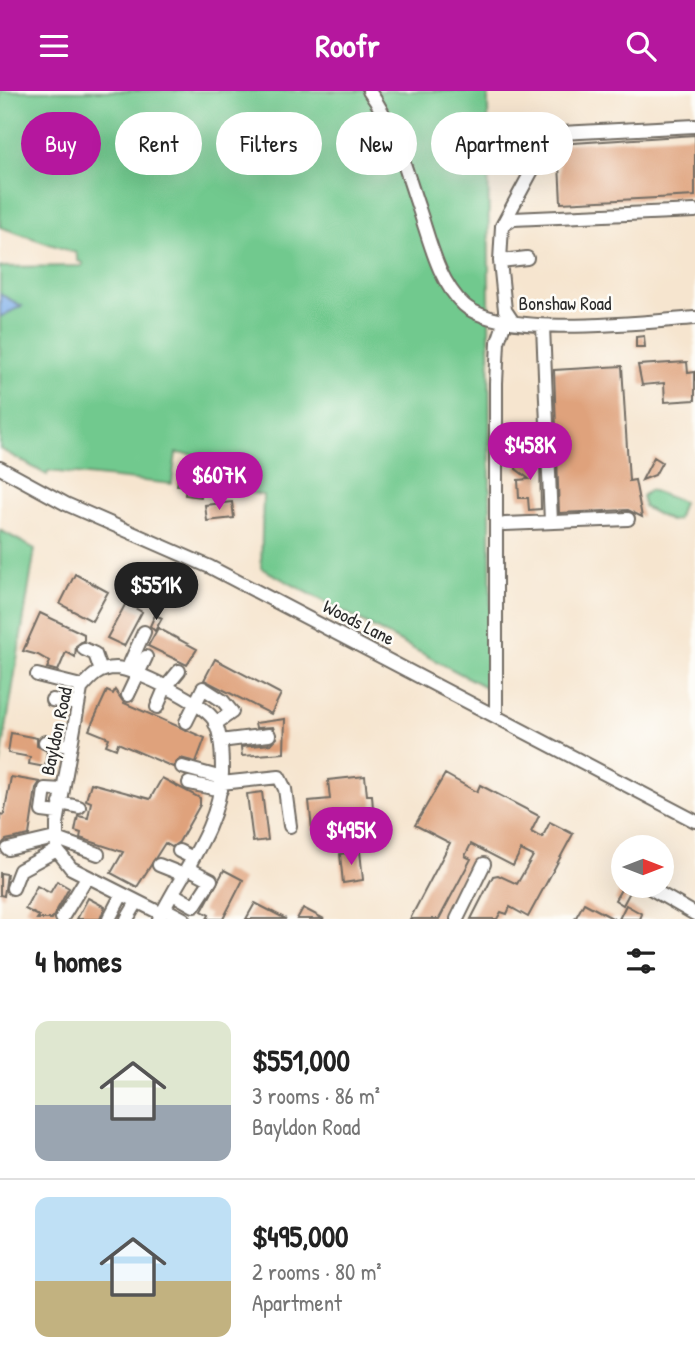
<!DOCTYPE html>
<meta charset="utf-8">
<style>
:root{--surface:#fff;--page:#f2f2f2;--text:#222;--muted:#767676;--line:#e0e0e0;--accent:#b5179e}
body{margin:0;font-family:"Patrick Hand",sans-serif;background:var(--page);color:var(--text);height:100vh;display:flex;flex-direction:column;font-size:26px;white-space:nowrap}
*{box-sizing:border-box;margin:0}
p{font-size:23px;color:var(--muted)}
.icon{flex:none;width:38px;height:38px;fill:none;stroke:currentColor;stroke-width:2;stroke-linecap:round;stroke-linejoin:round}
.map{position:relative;height:828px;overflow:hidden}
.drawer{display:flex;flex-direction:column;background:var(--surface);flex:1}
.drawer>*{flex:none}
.top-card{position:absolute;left:21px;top:21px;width:654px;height:63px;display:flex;gap:14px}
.needle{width:46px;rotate:90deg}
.controls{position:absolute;left:611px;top:744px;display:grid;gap:14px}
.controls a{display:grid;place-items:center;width:63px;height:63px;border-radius:50%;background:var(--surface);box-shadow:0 7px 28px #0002;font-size:35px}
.price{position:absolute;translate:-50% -60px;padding:0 16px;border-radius:24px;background:var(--accent);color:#fff;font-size:23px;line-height:46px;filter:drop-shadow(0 2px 4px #0008)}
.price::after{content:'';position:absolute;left:50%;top:42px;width:21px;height:16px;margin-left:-10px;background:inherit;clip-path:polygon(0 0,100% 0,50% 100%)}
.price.on{background:#222;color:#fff}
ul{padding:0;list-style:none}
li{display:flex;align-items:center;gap:21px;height:175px;padding:0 35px}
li+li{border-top:2px solid var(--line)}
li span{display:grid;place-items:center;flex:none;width:196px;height:140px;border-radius:14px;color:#555}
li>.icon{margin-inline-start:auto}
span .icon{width:84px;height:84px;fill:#fffc;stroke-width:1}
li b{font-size:30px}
h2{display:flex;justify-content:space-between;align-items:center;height:84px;padding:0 35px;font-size:30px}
.pill{padding:0 24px;border-radius:32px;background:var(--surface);box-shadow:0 7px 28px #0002;font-size:24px;line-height:63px}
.pill.on{background:var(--accent);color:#fff}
header{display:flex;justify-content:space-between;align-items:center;height:91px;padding:0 35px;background:var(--accent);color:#fff;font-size:32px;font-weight:700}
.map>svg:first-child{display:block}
</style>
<header><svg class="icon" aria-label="menu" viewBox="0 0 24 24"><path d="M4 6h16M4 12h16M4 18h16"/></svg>Roofr<svg class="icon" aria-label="search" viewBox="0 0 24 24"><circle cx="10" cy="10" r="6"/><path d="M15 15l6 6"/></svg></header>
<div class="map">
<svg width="695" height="828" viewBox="0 0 695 828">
<rect width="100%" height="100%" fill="#fdfcf7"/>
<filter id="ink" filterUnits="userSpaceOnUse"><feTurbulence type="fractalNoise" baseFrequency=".0143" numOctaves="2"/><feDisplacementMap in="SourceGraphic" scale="14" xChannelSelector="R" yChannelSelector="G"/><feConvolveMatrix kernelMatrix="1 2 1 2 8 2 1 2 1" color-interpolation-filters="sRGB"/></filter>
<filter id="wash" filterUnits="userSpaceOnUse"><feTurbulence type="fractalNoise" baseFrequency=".00686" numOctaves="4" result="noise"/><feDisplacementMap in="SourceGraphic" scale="28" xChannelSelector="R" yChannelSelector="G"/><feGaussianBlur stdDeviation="1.57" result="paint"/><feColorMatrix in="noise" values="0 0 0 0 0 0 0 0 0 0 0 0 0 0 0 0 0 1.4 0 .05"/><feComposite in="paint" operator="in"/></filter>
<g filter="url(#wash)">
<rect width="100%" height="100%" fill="#f6e5cf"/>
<path fill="#71c98e" stroke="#4e7a5c" stroke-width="2" d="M0,0H488L491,599L261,477L263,404L236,400L237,368L176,362L172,393L48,380L47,384L0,358V176L82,175L83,172L78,170L76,162L0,136Z
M650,399L683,411L677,429L670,430L644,416L642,405Z
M0,439L35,458L0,675Z"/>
<path fill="#7daee9" stroke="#546c8a" stroke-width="2" d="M0,203L22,215L0,226Z"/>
<g id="blocks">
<path fill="#dfa27b" d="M695,44V105L561,112L558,53Z
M644,245L645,256H636V246Z
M687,271L688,282L695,281V309L665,311L664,292L642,294L638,274Z
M622,275L629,390L635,389L642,426L628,419L559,422L554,279Z
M518,365L540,371L541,418L529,419L528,407H519L518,389L529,388L516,378Z
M654,366L662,371L655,384L642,389Z
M179,384L204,386L201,406L185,404L186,395L177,394Z
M232,411L234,427L207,430L205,414Z
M75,483L108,501L92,530L60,513Z
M126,512L142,521L124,555L107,547Z
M40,522L84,543V549L76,555L75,566L66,561L58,580L47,577L50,571L38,564L23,560Z
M155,524L162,527L155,540L150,535Z
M158,537L197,558L187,574L148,555Z
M215,568L281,603L271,623L204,589Z
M115,599L124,612L205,647L196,671L180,667L173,676L118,652L116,658L106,654L109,647L89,639L107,600L113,603Z
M285,628L284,662L242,665L241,656L271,653L277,647L273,636L256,637L255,632Z
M11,642L37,647V655L47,660L45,676L29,673L30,666L8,662Z
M445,683L477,701L480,694L539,725L531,741L542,747L550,731L573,743L528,826L510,816L507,823L501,821L497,828H471L493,785L498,784L517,793L533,765L521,759L513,775L471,753L465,765L471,768L439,828H410L450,752L415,734Z
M365,685L367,704H372L374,731L312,738L309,710L330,708L328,689Z
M11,686L40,691L36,697L29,744L6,749L0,755V723L4,724Z
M162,687L200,707V714L179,751L172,756L165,752L137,796L111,782L123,761L80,747L81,742L75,740L78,725L88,727L91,711L86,709L91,692L150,708Z
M262,701L268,749L253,751L247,703Z
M360,760L363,789L343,792L340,763Z
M224,779L243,789L223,828H207L209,824L202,820Z
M0,782L7,783L4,805L0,804Z
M57,790L69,797L52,828H37L39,825L25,818L37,795L50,802Z
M623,795L631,799L623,814L615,809Z
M88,807L105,816L100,828H77Z
M255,812L286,828H246Z
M584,812L614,828H575Z
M626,814L642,823L640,828H619Z
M303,817L324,828H297Z"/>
</g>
</g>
<g filter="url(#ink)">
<use href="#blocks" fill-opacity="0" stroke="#726c64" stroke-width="2"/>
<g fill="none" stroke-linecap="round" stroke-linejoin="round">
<defs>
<path id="minor" d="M369,0C395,36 405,77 419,118C430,150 438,190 464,214C502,248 643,231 695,227
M502,135L513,128L695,120
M500,170L502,135L549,48L561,42L695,35
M513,231L505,219L500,170L527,167
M543,235L551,431
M0,377L66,413L210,476L695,730
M505,433L628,428
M84,558L95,563L101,580
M127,579L144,541
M37,584L77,594L81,598
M128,604L146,566
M52,609L78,613
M157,616L165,597L179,580
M496,623V292L498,251L505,230
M186,631L203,597L223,610L232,621L215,633
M220,650L269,644
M45,651L70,655
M182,676L222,687
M189,692L221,699
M221,692L279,686L285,698L290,735
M60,712L79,716
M59,722L42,720L45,698L63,699
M8,758L55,747L98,763
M179,760L193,767
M159,774L184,784
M13,797L20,779L57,759
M650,797L695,823
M173,803L194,815L211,789L188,777
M165,818L184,828
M62,827L87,786
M109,828L122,803
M127,828L137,811
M159,828C182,780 220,737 222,682C222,666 222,644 214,629C204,612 135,578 116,577C99,577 91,586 81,598L57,733V759L71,777L162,823
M457,828L484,773"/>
</defs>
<use href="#minor" stroke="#726c64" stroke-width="16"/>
<use href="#minor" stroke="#fff" stroke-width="12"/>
</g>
</g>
<g text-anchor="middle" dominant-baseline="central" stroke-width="5" stroke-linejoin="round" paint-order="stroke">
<g font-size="19" fill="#2b2b2b" stroke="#fdfcf7">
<text x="565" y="212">Bonshaw Road</text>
<text transform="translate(359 531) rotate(27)">Woods Lane</text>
<text transform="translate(56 640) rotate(-78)">Bayldon Road</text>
</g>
</g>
</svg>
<div class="controls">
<a><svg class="needle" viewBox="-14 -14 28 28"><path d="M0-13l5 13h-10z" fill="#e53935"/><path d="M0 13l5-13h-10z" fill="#767676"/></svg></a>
</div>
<b class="price" style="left:530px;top:391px">$458K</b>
<b class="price" style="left:219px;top:421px">$607K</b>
<b class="price on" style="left:156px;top:531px">$551K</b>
<b class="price" style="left:351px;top:776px">$495K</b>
<div class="top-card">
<a class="pill on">Buy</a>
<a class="pill">Rent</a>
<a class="pill">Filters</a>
<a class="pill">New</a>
<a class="pill">Apartment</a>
</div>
</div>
<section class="drawer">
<h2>4 homes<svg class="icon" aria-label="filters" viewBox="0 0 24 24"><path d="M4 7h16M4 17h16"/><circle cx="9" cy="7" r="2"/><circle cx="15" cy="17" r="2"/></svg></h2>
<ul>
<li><span style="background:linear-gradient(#dfe7d0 60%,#9aa5b1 0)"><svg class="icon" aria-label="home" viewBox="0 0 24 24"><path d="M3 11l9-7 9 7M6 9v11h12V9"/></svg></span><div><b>$551,000</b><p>3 rooms · 86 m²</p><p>Bayldon Road</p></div></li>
<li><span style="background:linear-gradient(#bfe0f5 60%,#c2b280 0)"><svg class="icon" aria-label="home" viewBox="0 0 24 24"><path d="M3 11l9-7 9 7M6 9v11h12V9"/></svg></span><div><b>$495,000</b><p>2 rooms · 80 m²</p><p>Apartment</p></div></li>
</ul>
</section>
